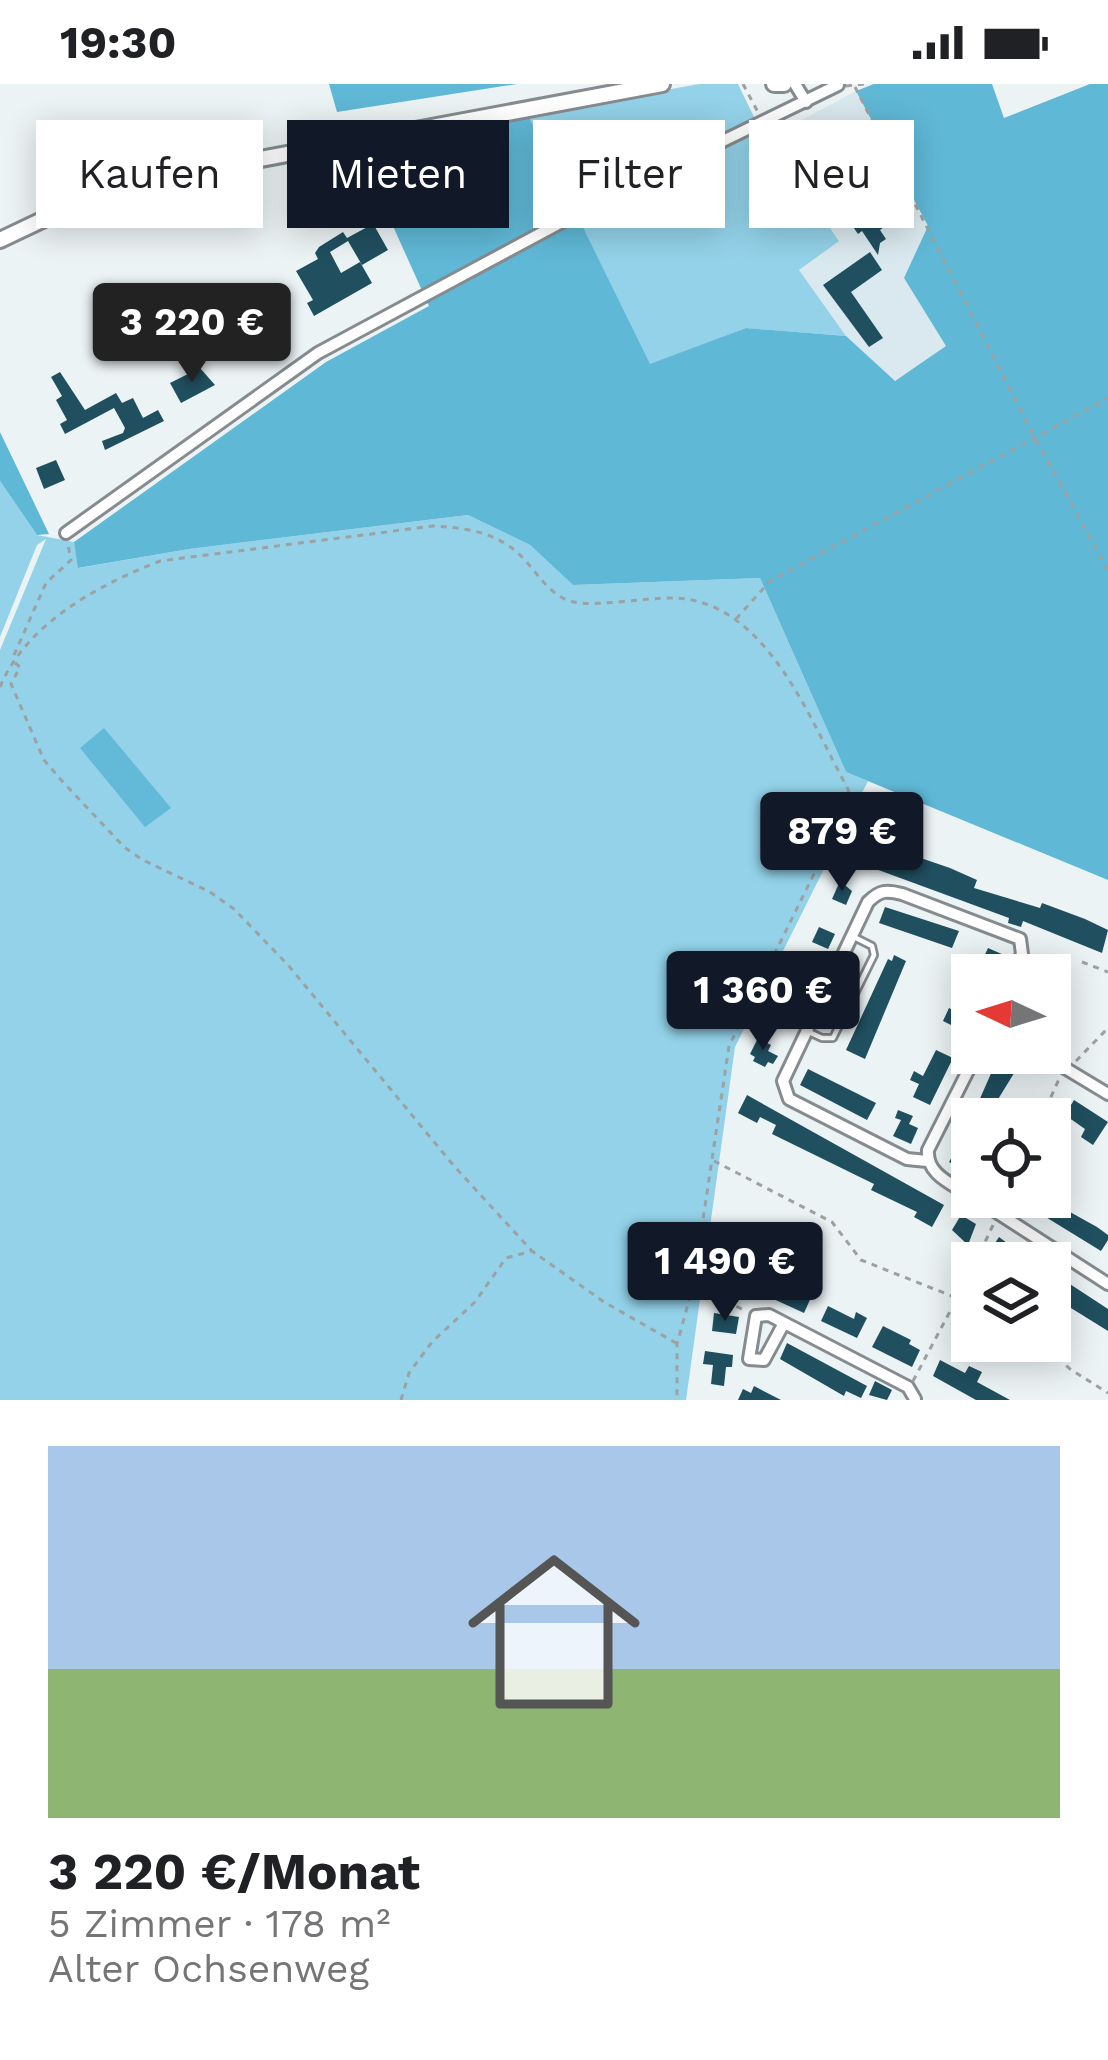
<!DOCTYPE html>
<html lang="de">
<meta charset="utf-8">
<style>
:root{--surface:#fff;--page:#f2f2f2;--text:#202124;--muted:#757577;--line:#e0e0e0;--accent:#111827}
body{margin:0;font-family:"Work Sans",sans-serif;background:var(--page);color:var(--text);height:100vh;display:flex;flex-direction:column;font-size:45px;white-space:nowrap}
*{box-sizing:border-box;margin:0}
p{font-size:39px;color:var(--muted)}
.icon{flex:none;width:66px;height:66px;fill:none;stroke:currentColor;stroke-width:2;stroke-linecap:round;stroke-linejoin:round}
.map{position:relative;height:1316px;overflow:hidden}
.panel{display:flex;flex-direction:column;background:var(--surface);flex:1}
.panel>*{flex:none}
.hud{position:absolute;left:36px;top:36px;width:1038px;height:108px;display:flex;gap:24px}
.needle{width:78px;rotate:274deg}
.tools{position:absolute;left:951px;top:870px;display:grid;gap:24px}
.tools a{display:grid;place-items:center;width:120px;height:120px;border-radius:0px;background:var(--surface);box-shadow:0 6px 30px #0003;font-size:60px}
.price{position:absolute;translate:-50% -102px;padding:0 27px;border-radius:12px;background:var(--accent);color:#fff;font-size:39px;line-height:78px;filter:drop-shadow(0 3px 6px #0008)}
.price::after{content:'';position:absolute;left:50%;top:72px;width:36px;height:27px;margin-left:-18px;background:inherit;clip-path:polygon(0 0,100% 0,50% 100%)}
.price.on{background:#222;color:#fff}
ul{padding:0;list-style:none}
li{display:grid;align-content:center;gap:24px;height:636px;padding:0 48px}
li+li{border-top:3px solid var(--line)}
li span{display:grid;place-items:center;height:372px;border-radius:0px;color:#555}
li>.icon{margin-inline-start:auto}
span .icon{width:216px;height:216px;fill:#fffc;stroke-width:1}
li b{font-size:51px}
.pill{padding:0 42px;border-radius:0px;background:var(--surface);box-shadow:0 6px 30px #0003;font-size:42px;line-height:108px}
.pill.on{background:var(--accent);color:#fff}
.status{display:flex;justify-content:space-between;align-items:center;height:84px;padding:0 60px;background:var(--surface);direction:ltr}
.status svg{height:33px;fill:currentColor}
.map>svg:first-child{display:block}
</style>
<div class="status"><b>19:30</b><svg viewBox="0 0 49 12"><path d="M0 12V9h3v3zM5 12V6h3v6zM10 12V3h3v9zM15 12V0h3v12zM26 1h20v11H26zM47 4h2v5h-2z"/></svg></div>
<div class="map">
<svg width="1108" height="1316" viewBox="0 0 1108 1316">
<rect width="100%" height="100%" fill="#ecf3f5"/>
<path fill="#dae9ef" d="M856,7L928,142L904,194L947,263L894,297L846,252L799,186L839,156L768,54Z"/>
<path fill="#93d2e9" d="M699,0H738L755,35L839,157L799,186L846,252L746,244L650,281L528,31Z
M0,397L37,451L74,458L79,484L189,465L468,431L530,461L573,501L760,494L846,688L868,697L735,963L686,1316H0V566L46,455L37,461L0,553Z"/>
<path fill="#5fb8d6" d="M329,0H517L337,28Z
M874,0H992L1004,34L1090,0H1108V796L846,688L760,494L573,501L530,461L468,431L189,465L78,484L74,458L326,278L429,222L360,69L528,31L650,280L746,244L846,252L895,297L946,262L904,194L928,142L856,7Z
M0,348L49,450L37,451L0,397Z"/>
<path fill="#62bad8" d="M104,644L171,724L145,743L80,664Z"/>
<path fill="#204f5f" d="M856,74L898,133L880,146L886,155L880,159L878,171L862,147L858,150L849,137L853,134L825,96Z
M374,124L382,139L375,143L388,166L362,181L348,157L330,168L341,189L360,178L372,199L314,232L307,219L313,216L296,187L318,175L315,169L319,163L343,148L347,154L371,141L364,129Z
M870,168L882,186L851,208L883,254L869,263L823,201Z
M249,222L255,232L262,228L271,244L283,237L290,249L259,266L254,257L230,270L224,261L206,271L200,260L210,254L207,249Z
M200,284L215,301L181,319L170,299Z
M60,288L85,326L116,309L122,319L133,314L143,334L158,326L164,337L105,366L102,357L123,349L125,344L114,324L65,350L60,340L67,336L56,316L62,312L51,293Z
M56,376L65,396L44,405L36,384Z
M862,754L871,757L869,763L907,777L909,770L950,784L977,796L974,804L1040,824L1042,819L1085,835L1108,846L1102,869L1023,837L1021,843L1008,839L1009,834L854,777Z
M840,797L852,807L846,821L832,815Z
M885,823L959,847L952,864L879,839Z
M819,843L835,850L828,865L812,858Z
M988,864L1004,871L997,886L981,879Z
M1038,870L1056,879L1050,891H1028Z
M894,871L906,877L865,975L846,966L888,875L892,877Z
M797,890L812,897L805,912L789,905Z
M949,924L971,935L965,948L943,937Z
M758,954L771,961L768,967L778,972L773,980L768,978L765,983L753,977L755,973L750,970Z
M936,966L953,974L930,1021L913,1013L919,1000L910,996L914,987L923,992Z
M1000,969L1021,978L992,1025L997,1028L993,1035H971Z
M808,985L876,1019L867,1036L800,1001Z
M747,1011L944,1121L932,1143L914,1133L917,1128L871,1106L874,1100L772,1050L776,1041L760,1033L757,1039L738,1029Z
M1074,1016L1108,1038L1093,1061L1081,1053L1085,1045L1065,1031Z
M898,1026L913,1032L909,1040L918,1044L911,1060L893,1052L901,1036L895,1034Z
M962,1055L972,1060V1075L966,1087L949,1078Z
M1013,1113H1043L1097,1143L1108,1151V1156L1101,1167Z
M961,1131L976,1140L968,1161L952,1146Z
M999,1153L1011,1162L1040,1179H1007L989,1168Z
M726,1164L754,1177L750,1185L801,1209L803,1204L813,1209L804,1229L715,1188Z
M1050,1187L1108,1225V1247L1050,1211Z
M828,1222L854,1235L856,1228L867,1234L857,1254L821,1237Z
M714,1229L739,1233L736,1250L712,1247Z
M883,1242L911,1256L909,1260L920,1266L912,1283L872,1263Z
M787,1259L867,1302L861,1314L846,1307L844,1312L780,1275Z
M705,1267L733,1271L732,1283H726L724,1302L711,1300L713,1281L703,1280Z
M940,1276L965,1289L969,1282L982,1288L977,1298L1010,1316H976L933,1292Z
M875,1297L892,1306L887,1316L869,1311Z
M754,1302L781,1316H738L743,1305L751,1309Z"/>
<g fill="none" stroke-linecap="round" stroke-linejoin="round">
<defs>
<path id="lane" d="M809,948L822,954H833L874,871L872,862L852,852"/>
<path id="street" d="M795,0L806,18
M66,449L318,269L614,110L838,1
M1040,969L1108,1010
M927,1077L907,1075L789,1015L783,997L868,818C880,806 887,806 902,810L1020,855L1022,870L1012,891
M972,1113C953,1100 926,1091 928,1066L977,969
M973,1113L1108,1200
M784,1239L764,1276L749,1275L756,1232L769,1231L908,1303L915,1315"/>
<path id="secondary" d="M774,0H784
M0,156L78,119L175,91L662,0"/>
</defs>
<use href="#lane" stroke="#858b8e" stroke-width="10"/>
<use href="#street" stroke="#858b8e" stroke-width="16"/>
<use href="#secondary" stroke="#858b8e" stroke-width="20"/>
<path stroke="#9ca1a2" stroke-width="3" stroke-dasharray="6 6" stroke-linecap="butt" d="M743,0L759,30
M846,2L865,0
M855,3L1035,354L1108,486
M94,100L154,83
M736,535L770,497L1108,314
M14,571L46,499L71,476L68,461
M15,579L20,583L11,600L44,676L62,697L124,763L143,776L210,808L234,825L288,881L454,1082L532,1167
M0,603C26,540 98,501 160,477L433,442C464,444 494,447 519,470C536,486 549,513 574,518C598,523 647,513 676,514C768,519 810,637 848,705L850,717L729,962L693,1202L677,1260V1316
M1082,878L1108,888
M1076,977L1108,944
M1041,1035L1060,993
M714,1077L832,1138L861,1176L972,1220
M975,1179L995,1137
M693,1202L744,1226
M1040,1257L1070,1285L1108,1309
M913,1297L972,1186
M401,1316L409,1289L432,1258L475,1218L506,1174L532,1167L604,1218L676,1259"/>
<use href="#lane" stroke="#fff" stroke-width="4.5"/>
<use href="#street" stroke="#fff" stroke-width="10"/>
<use href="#secondary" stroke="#fff" stroke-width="14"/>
</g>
</svg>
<div class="tools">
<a><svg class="needle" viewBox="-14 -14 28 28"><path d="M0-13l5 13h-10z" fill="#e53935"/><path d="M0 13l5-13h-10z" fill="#757577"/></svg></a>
<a><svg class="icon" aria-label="locate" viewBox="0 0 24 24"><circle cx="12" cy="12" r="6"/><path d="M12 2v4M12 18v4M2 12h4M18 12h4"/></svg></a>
<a><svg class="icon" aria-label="layers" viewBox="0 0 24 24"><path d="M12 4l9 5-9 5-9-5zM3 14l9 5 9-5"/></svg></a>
</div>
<b class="price on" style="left:192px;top:301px">3 220 €</b>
<b class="price" style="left:842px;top:810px">879 €</b>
<b class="price" style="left:763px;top:969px">1 360 €</b>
<b class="price" style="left:725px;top:1240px">1 490 €</b>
<div class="hud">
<a class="pill">Kaufen</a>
<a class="pill on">Mieten</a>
<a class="pill">Filter</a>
<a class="pill">Neu</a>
</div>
</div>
<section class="panel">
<ul>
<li><span style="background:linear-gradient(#a9c7e8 60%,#8fb573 0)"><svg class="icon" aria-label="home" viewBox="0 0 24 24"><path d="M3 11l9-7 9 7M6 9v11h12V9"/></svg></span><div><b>3 220 €/Monat</b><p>5 Zimmer · 178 m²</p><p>Alter Ochsenweg</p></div></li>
</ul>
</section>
